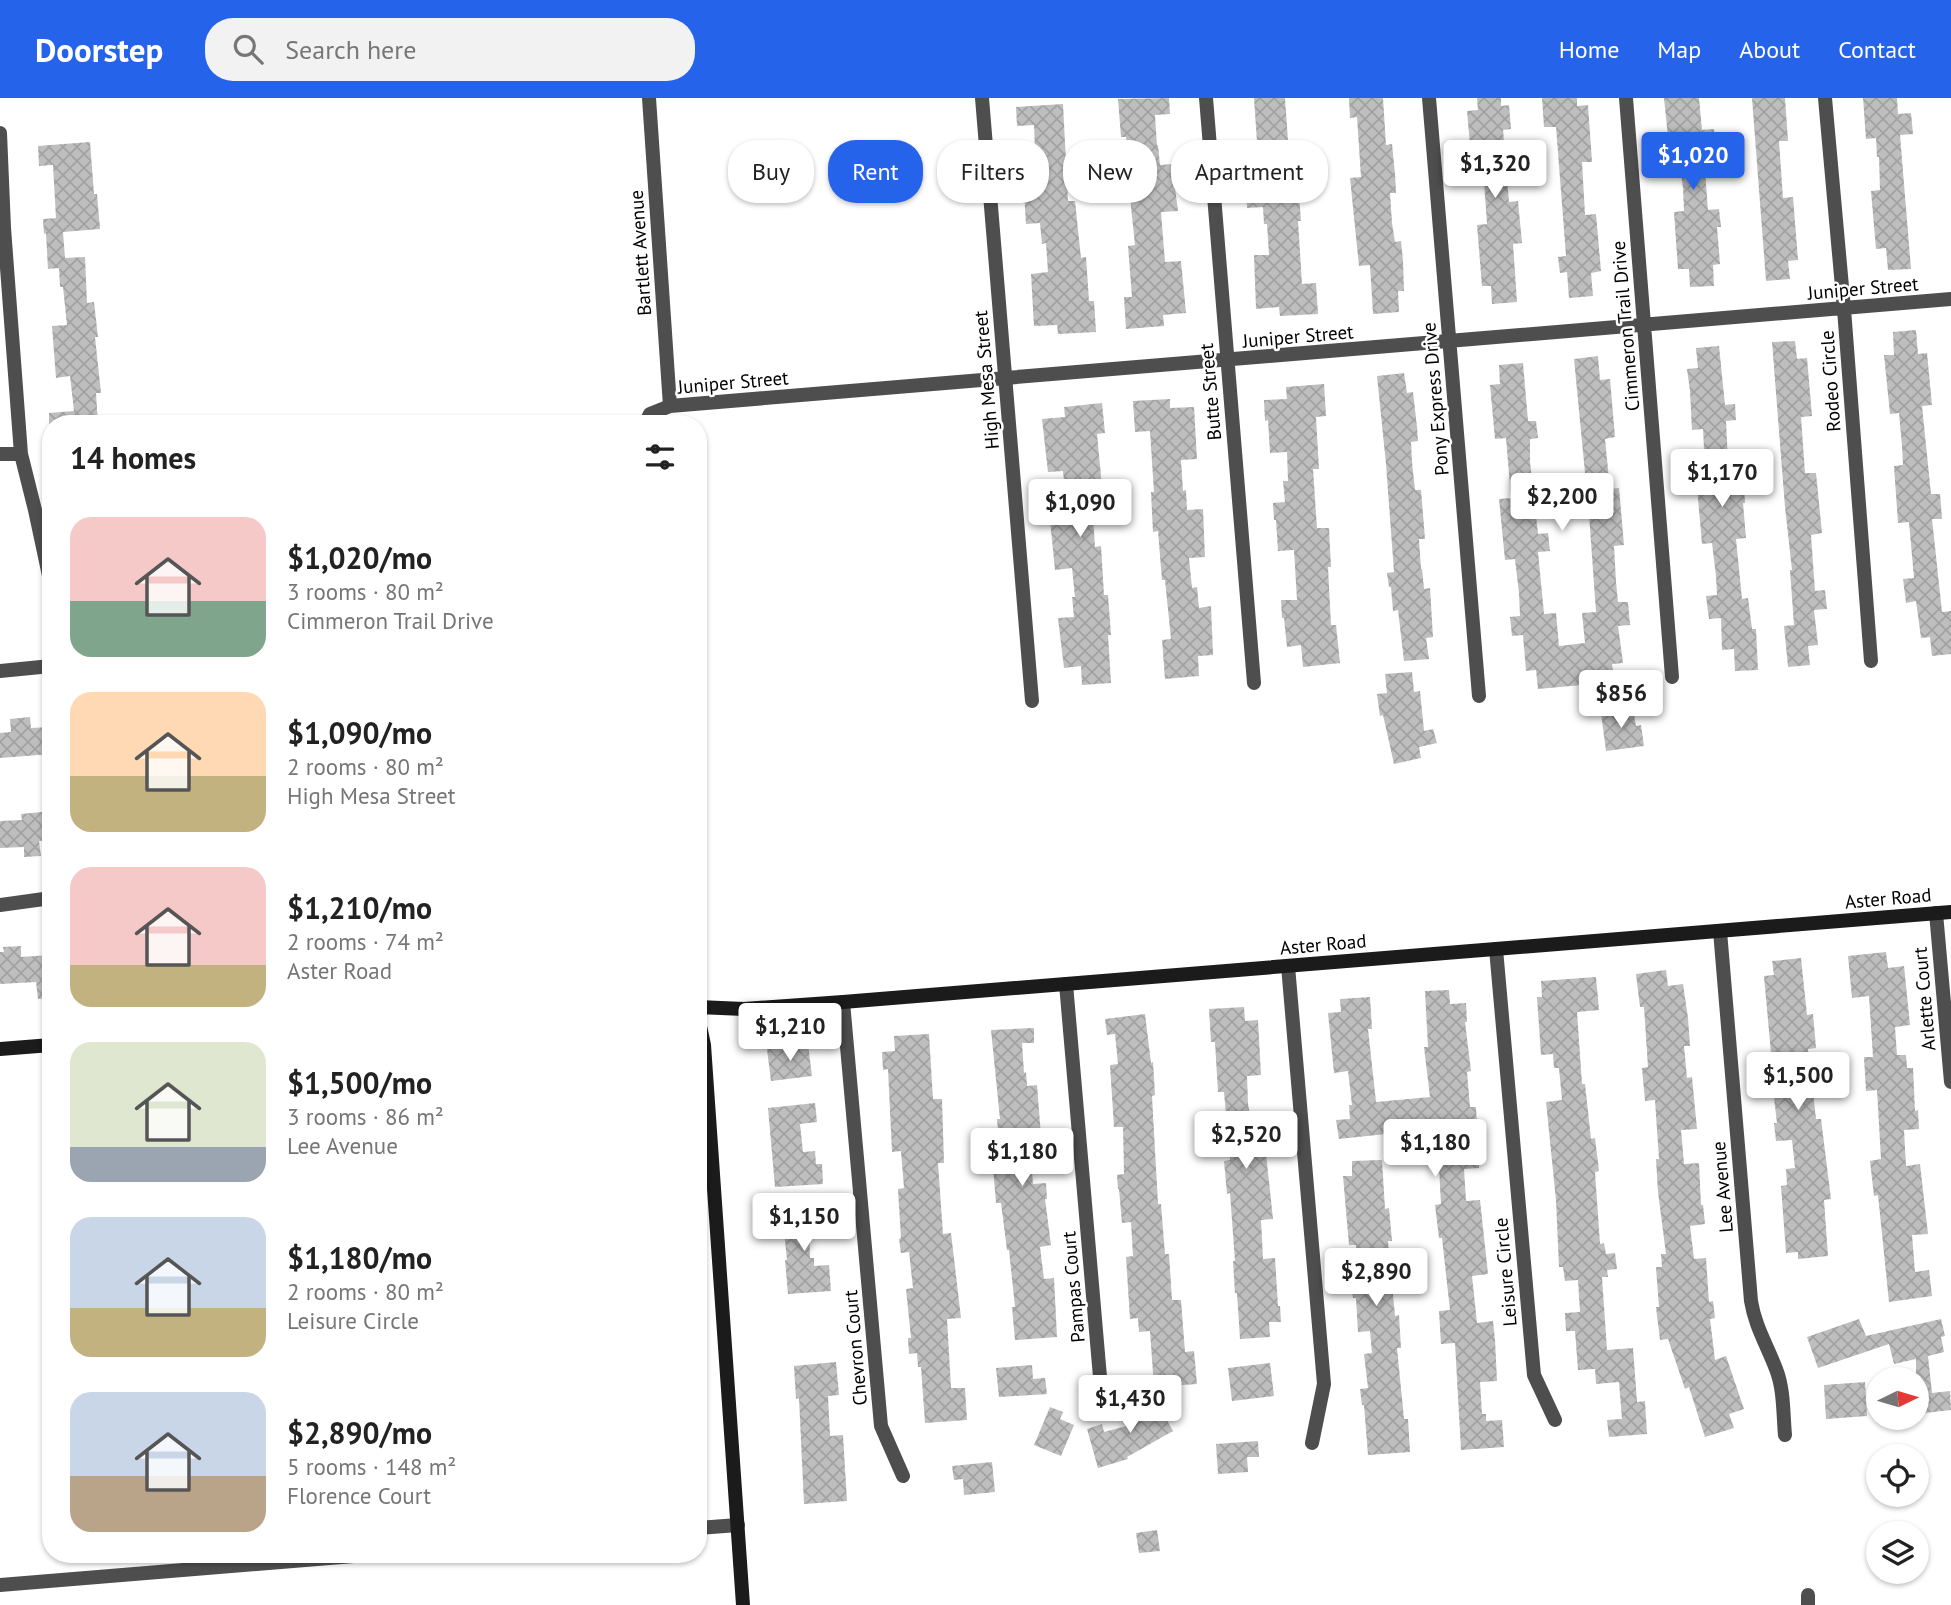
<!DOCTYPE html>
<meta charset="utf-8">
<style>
:root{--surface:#fff;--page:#f2f2f2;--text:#222;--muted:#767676;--accent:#2563eb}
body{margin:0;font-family:"PT Sans",sans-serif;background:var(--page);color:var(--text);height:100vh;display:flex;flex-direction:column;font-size:26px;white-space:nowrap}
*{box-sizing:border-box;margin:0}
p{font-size:23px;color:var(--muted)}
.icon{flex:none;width:38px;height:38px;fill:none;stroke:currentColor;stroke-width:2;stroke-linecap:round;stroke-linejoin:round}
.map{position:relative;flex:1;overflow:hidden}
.panel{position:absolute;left:42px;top:317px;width:665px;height:1148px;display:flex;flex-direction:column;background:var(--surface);border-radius:28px;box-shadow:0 2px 5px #0004}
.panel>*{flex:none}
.top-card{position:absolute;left:728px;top:42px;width:665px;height:63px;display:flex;gap:14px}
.needle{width:46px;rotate:85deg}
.controls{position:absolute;left:1866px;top:1269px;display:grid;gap:14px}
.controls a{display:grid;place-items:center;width:63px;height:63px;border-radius:50%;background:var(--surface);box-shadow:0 2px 5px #0004;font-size:35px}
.price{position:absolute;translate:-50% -60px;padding:0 16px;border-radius:7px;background:#fff;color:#222;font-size:23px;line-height:46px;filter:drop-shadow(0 2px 4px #0008)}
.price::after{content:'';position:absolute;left:50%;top:42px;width:21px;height:16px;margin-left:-10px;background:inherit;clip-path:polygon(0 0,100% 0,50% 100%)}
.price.selected{background:var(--accent);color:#fff}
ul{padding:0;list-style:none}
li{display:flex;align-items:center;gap:21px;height:175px;padding:0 28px}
li span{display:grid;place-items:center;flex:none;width:196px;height:140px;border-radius:21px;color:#555}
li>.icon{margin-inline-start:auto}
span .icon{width:84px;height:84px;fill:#fffc;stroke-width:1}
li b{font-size:30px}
h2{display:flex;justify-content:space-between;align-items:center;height:84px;padding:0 28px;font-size:30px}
.tag{padding:0 24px;border-radius:28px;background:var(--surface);box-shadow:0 2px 5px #0004;font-size:24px;line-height:63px}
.tag.selected{background:var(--accent);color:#fff}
header{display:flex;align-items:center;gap:42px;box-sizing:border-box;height:98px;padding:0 35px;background:var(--accent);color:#fff}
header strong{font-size:33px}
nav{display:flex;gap:38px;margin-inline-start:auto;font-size:24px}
.search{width:490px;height:63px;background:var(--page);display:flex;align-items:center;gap:18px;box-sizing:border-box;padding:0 24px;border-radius:28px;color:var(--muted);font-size:26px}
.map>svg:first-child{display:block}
</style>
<header>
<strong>Doorstep</strong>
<div class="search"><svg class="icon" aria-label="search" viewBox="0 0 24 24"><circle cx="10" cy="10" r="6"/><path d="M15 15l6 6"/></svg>Search here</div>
<nav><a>Home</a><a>Map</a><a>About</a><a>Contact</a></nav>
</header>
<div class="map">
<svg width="1951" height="1507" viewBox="0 0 1951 1507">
<defs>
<pattern id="building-cross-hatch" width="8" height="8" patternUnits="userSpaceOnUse" patternTransform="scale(1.75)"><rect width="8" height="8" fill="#bebebe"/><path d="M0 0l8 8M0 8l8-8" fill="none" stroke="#a2a2a2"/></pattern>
</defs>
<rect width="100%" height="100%" fill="#fff"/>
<path fill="url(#building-cross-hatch)" d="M1169,0L1170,16L1155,17L1157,48L1158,47L1160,67L1172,66L1178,113L1161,114L1165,164L1181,163L1186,215L1163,217L1164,228L1126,231L1124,199H1132L1128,148L1135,147L1130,99L1132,98L1126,39H1121L1118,1Z
M1254,0H1285L1291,85H1298L1301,123H1298L1302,186L1316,185L1318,216L1280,218L1279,209L1256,211L1254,157H1269L1267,126H1264L1263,109L1247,110L1245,60L1258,59Z
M1349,0H1383L1386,47L1392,46L1395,76L1396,95H1390L1392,125L1395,144L1401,143L1403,163L1404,193H1398L1399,214L1373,216L1370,167L1359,168L1350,80L1361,79L1357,19L1350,20Z
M1477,0H1501V8L1509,7L1511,31L1503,32L1509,104L1518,103L1522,145L1513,146L1517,204L1492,206L1491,188H1482L1477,127L1487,126L1483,68L1472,69L1467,13L1478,12Z
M1542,0H1577V8L1588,7L1592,64H1582L1585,117L1596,116L1601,173L1591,175L1593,198L1569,200L1567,174L1560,175L1558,159L1566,158L1556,29H1544Z
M1664,0H1699L1702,32L1714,31L1715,47L1703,48L1708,112L1719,111L1721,129H1717L1720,166L1713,167L1714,188L1690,189L1689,171H1678L1674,114L1684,113L1683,90L1679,58H1670Z
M1752,0H1785L1788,43H1779L1783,100L1793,99L1798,162L1788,163L1790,181L1766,183Z
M1863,0H1897L1898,16L1911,15L1913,36L1900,37L1911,171L1888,172L1886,150L1876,151L1871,93L1880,92L1879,59H1877L1876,40L1866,41Z
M1063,6L1068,103H1075L1081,160L1086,159L1089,203H1094L1096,234L1058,236L1057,227L1034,228L1031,176L1048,174L1046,145L1042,146L1040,125L1026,126L1023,78H1036L1034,27L1017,28L1016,9Z
M90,44L94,96H97L100,131L63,134L65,160L85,159L87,205L94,204L98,239H95L101,295H96L98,326H49V315L74,313L70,278L56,280L52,228L67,227L63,189H60L59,170L48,171L46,135L44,136L43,121L56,120L53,67L39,68L38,48Z
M1916,232L1918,256L1927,255L1932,307L1922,308L1931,396H1940L1942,421H1932L1942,514L1951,513V556L1932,558L1930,539L1921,540L1916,503L1906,505L1903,481L1914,480L1909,424L1898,425L1894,368L1903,367L1902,348L1899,315L1890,316L1884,257H1894L1893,234Z
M1795,243L1797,261L1807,260L1812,318L1801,319L1805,375H1816L1822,435L1811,437L1815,493L1825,492L1827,511L1814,512L1818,547L1808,548L1810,567L1788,569L1784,528L1794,527L1790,472H1792L1785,409L1772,244Z
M1719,248L1725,307L1735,306L1736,322L1726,323L1728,363L1731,389L1744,388L1745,405H1743L1746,440L1736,441L1742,501L1748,500L1752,531H1756L1758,572L1735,573L1734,551L1722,552L1721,520L1709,521L1706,498L1717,497L1716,478L1712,445L1702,446L1697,389H1706L1703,331L1692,332L1690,293L1687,271L1698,270L1696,250Z
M1598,258L1600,282L1610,281L1615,339L1605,341L1610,391L1619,390L1624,447L1614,448L1616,484L1618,504H1628L1630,527L1618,528L1623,565L1612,566L1614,584L1538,591L1536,572L1526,573L1523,537L1512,538L1510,519L1520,518L1519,495L1515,461L1505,462L1499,401L1511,400L1506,340L1495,341L1490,287L1500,286L1499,267L1523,265L1528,323H1536L1538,340L1530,341V364L1538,436L1548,435L1550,453L1538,454L1544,516L1556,515L1559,548L1585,545L1582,515L1596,514L1589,416L1574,261Z
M1404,275L1407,295L1413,294L1417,329L1418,343L1411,344L1412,364L1415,392H1421L1425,441H1419L1421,471H1422L1424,491L1430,490L1433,539L1426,540L1429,561L1404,563L1398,512L1393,513L1391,489H1389L1387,475L1394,474L1386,366L1377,278Z
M1324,286L1326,318L1316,319L1319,371H1313L1317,430H1329L1331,469H1328L1331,527H1336L1340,565L1303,569L1301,547L1287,549L1284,520H1282L1281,502H1297L1294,452L1278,453L1276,422H1274L1273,405L1285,404L1283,383H1288L1287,354L1270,355L1268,322L1265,323L1264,302L1287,301L1286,289Z
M1170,301V310L1194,309L1197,361L1181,362L1183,393L1186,392L1187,412L1203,411L1205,459L1189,460L1192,490L1197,489L1199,510L1211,508L1213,557L1198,558L1199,578L1165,581L1162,542L1171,541L1165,482H1162L1158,433L1153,434L1151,394H1154L1150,333L1135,334L1133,303Z
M1102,305L1105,335L1097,336L1102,389L1091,390L1095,449L1101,448L1104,497H1108L1111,537H1108L1111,585L1082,587L1081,568L1064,570L1058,520L1074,519L1072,499H1075L1072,470L1055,472L1050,422L1063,421L1062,402H1066L1063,373L1048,374L1042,321L1065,319L1064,309Z
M1412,574L1414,594L1420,593L1424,633L1433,631L1437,645L1419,649L1421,660L1394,666L1383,617L1380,618L1377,596L1387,595L1385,576Z
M1633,611L1636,628L1641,627L1644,648L1606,653L1601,615Z
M30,619L31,630L50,629L51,656L0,660V635L11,634L10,621Z
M51,713V742L39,743L41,758L24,759V749L0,750V723L22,722L21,716Z
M21,848V859L50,857L51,900L38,901L36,884L0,886V854H4L3,849Z
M1886,854L1888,870L1904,868L1910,927L1895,929L1897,957H1906L1907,970H1913L1915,1013L1918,1012L1919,1031L1904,1032L1906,1068L1920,1066L1928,1136L1912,1137L1915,1174L1929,1172L1932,1198L1889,1204L1878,1097L1874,1098L1870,1063L1881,1061L1877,992L1866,993L1864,959H1873L1869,898L1852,900L1848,858Z
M1801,860L1807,917L1813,916L1816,950L1808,951L1816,1021H1821L1831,1101L1824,1102L1828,1158L1798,1161V1154L1786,1155L1781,1088L1787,1087L1786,1071L1795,1070L1792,1042L1776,1043L1774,1025H1777L1772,983L1785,982L1782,954L1771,955L1764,878L1774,877L1772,863Z
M1666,872L1668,888L1683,886L1688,920L1690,948H1684L1687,980L1692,979L1697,1031L1681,1032L1684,1066L1699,1065L1701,1107H1703L1705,1126L1690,1128L1694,1161L1706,1160L1709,1204L1713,1203L1715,1220L1710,1221L1715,1262L1726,1258L1744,1311L1729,1316L1734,1330L1705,1339L1689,1289L1685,1291L1668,1241L1660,1242L1656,1209H1659L1656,1169H1662L1661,1156H1666L1658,1094L1656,1061H1659L1655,1002L1645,1003L1642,970L1648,969L1644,909H1640L1636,876Z
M1596,879L1599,912L1577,914L1582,986H1585L1591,1041L1595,1040L1599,1073L1595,1074L1600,1146L1604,1145L1606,1156L1615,1155L1617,1171L1607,1172L1608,1179H1602L1607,1252L1633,1250L1637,1304L1645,1303L1647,1336L1609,1339L1607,1322L1622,1321L1619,1284L1596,1286L1595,1271L1578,1272L1575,1233H1566L1565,1215L1580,1214L1578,1182L1565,1183L1563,1169H1559L1556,1102L1546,1004L1562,1002L1559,970H1554L1553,956L1541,957L1537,899H1542L1541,883Z
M1449,892L1450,906L1466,905L1467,924H1465L1471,973L1467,974L1470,1009H1476L1479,1070L1464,1071L1466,1103L1480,1102L1488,1176L1472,1178L1477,1225L1493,1223L1495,1242L1497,1283L1480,1284L1482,1316H1486V1323L1502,1322L1504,1349L1461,1352L1455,1245L1441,1246L1439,1213L1450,1212L1442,1140H1439L1435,1107L1441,1106L1437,1033H1429V1025L1396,1028L1385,1030L1386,1036L1339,1041L1336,1022L1350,1021L1349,1007H1352L1348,973L1334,975L1328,915L1341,914L1340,901L1370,899L1372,931H1368L1376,1004L1430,999L1424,949H1428L1425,893Z
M1244,909L1245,923L1258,922L1261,977L1247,978L1248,1006L1251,1022L1266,1021L1267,1037H1264L1273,1121L1261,1122L1263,1161L1275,1160L1278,1208H1280L1281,1224H1269L1270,1239L1240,1241L1237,1195H1235L1233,1163H1235L1230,1095L1227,1096L1224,1063L1230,1062L1224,994H1218L1215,944H1211L1209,911Z
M1145,916L1151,965L1153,964L1155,997L1152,998L1158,1106H1161L1165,1156H1169L1172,1202H1181L1185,1254L1194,1253L1197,1286L1154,1289L1150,1233L1139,1234L1138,1220L1130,1221L1126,1159L1133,1158L1131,1124L1122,1125L1119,1091H1118L1117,1077L1124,1076L1123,1029H1114L1110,967L1118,966L1115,936L1107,937L1105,921Z
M1034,930V945H1022L1024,975L1026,974L1027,988L1037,987L1042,1051L1030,1052L1033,1086L1046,1085L1047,1101H1045L1051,1147L1040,1149L1044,1181L1054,1180L1057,1239L1015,1242L1012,1209H1015L1009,1152H1007L1001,1105H996L993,1069L1001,1068L997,1021H1000L991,932Z
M929,936L933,1001H942L944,1065H938L943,1136L951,1135L961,1220L947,1221L951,1290H965L967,1322L925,1325L921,1269H918L917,1255L909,1256L908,1240H911L906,1191L913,1190L909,1154L901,1155L899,1141L901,1140L898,1091L904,1090L901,1053L892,1054L888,971L883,972L882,954L895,953L894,938Z
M808,946L812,978L771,983L767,951Z
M815,1005L817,1024L800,1026L803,1054L815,1053L816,1066H822L823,1086L775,1089L768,1010Z
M1382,1062L1385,1111L1389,1110L1392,1143H1388L1395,1218L1399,1217L1401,1250H1397L1404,1321H1408L1410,1354L1368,1357L1364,1307H1362L1360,1291L1368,1290L1364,1256L1372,1255L1370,1233L1358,1234L1356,1200H1353L1351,1185H1359L1356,1147H1349L1343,1078H1352V1063Z
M824,1112L825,1130L809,1131L810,1160H814V1168L829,1167L831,1193L788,1196L785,1162H787L782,1114Z
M1859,1221L1866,1238L1941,1221L1945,1238L1941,1239L1944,1254L1928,1258L1932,1295L1950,1293L1951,1312L1916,1316V1261L1894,1266L1889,1246L1818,1270L1807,1239Z
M836,1264L839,1297L828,1298L830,1338L843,1337L847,1403L804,1406L799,1300L796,1301L794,1268Z
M1270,1265L1274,1298L1232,1303L1228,1270Z
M1032,1267L1033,1281L1045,1280L1047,1296L999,1299L996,1270Z
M1865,1284L1867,1318L1826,1321L1824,1287Z
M1153,1297L1173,1333L1127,1359L1128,1361L1098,1370L1087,1331L1102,1326L1104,1334L1134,1326L1132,1321L1143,1314L1138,1306Z
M1050,1309L1063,1314L1060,1321L1074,1327L1061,1358L1034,1347Z
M1258,1343L1259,1359H1247L1248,1374L1218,1376L1216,1346Z
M992,1364L995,1394L964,1397L963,1381L954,1382L952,1368Z
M1157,1432L1160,1453L1139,1455L1136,1435Z"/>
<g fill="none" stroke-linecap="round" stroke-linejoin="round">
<path stroke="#4e4e4e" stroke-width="14" d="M649,0L670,308
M982,0L1032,603
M1206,0L1254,585
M1429,0L1479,598
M1626,0L1672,579
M1825,0L1844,211L1871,563
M0,35L4,130L21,356L35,412L51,487
M645,326L650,316L670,308L1951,201
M0,356H21
M0,573L51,568
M0,807L51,800
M1936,815L1951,984
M1720,833L1751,1203C1755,1228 1767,1247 1776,1271C1784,1291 1783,1315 1785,1337
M1496,851L1534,1277L1555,1322
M1288,868L1324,1286L1312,1345
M1066,886L1100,1279
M843,904L881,1328L903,1378
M698,1430L738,1427
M0,1487L378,1456
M1808,1497V1507"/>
<path stroke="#1b1b1b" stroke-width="14" d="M698,909L744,911L843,904L1951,814
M698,919L704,947L743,1507
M0,951L51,947"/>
</g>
<g text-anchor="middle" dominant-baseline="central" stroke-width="5" stroke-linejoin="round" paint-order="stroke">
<g font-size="19" fill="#000" stroke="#fff">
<text transform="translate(640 155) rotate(-94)">Bartlett Avenue</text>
<text transform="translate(1863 190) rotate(-5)">Juniper Street</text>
<text transform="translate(1625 228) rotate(-95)">Cimmeron Trail Drive</text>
<text transform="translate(1298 238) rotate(-5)">Juniper Street</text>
<text transform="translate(986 282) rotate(-95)">High Mesa Street</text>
<text transform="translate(1830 283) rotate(-94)">Rodeo Circle</text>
<text transform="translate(733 284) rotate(-5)">Juniper Street</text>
<text transform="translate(1210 294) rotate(-95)">Butte Street</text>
<text transform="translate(1435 301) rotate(-95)">Pony Express Drive</text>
<text transform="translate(1888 800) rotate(-5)">Aster Road</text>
<text transform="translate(1323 846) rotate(-5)">Aster Road</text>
<text transform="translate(1924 901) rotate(-95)">Arlette Court</text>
<text transform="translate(1722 1089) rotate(-95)">Lee Avenue</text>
<text transform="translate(1505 1174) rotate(-95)">Leisure Circle</text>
<text transform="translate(1073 1189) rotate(-95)">Pampas Court</text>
<text transform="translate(855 1250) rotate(-95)">Chevron Court</text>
</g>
</g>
</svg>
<div class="controls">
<a><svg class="needle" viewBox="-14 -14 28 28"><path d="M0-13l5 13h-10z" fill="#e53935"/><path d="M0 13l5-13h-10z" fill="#767676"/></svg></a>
<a><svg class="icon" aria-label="locate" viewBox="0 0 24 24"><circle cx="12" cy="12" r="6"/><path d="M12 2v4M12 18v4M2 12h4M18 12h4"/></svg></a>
<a><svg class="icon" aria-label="layers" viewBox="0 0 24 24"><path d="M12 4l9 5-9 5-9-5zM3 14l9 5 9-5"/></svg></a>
</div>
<b class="price selected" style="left:1693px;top:94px">$1,020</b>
<b class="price" style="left:1495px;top:102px">$1,320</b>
<b class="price" style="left:1722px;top:411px">$1,170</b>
<b class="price" style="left:1562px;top:435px">$2,200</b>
<b class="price" style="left:1080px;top:441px">$1,090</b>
<b class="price" style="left:1621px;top:632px">$856</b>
<b class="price" style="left:790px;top:965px">$1,210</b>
<b class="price" style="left:1798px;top:1014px">$1,500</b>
<b class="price" style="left:1246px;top:1073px">$2,520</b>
<b class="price" style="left:1435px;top:1081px">$1,180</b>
<b class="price" style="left:1022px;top:1090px">$1,180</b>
<b class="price" style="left:804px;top:1155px">$1,150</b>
<b class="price" style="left:1376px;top:1210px">$2,890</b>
<b class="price" style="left:1130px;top:1337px">$1,430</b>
<div class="top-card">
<a class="tag">Buy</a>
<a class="tag selected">Rent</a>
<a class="tag">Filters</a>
<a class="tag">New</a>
<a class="tag">Apartment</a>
</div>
<section class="panel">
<h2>14 homes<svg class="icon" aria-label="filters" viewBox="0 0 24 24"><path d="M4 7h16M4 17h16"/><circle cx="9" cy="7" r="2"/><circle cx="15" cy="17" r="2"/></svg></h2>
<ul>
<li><span style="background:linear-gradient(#f6c9c9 60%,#7fa58c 0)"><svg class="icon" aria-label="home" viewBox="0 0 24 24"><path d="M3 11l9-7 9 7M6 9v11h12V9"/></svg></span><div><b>$1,020/mo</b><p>3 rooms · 80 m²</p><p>Cimmeron Trail Drive</p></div></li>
<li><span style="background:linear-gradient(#ffd9b3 60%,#c2b280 0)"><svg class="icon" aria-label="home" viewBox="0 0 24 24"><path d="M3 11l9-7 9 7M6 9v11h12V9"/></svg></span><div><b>$1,090/mo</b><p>2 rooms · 80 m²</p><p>High Mesa Street</p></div></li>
<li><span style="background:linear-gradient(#f6c9c9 70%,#c2b280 0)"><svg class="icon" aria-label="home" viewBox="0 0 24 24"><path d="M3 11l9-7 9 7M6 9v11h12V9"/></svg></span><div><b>$1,210/mo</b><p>2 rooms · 74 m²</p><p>Aster Road</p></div></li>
<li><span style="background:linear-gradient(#dfe7d0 75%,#9aa5b1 0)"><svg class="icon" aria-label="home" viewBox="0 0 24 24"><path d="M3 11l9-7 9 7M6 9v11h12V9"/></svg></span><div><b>$1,500/mo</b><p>3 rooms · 86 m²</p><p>Lee Avenue</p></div></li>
<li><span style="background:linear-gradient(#c9d6e8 65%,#c2b280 0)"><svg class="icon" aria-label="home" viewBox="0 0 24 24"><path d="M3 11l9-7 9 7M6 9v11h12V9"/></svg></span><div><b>$1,180/mo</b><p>2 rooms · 80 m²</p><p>Leisure Circle</p></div></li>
<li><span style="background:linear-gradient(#c9d6e8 60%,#b9a48a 0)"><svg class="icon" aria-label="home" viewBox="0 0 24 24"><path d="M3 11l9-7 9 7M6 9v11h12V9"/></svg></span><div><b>$2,890/mo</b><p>5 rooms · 148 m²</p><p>Florence Court</p></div></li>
</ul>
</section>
</div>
